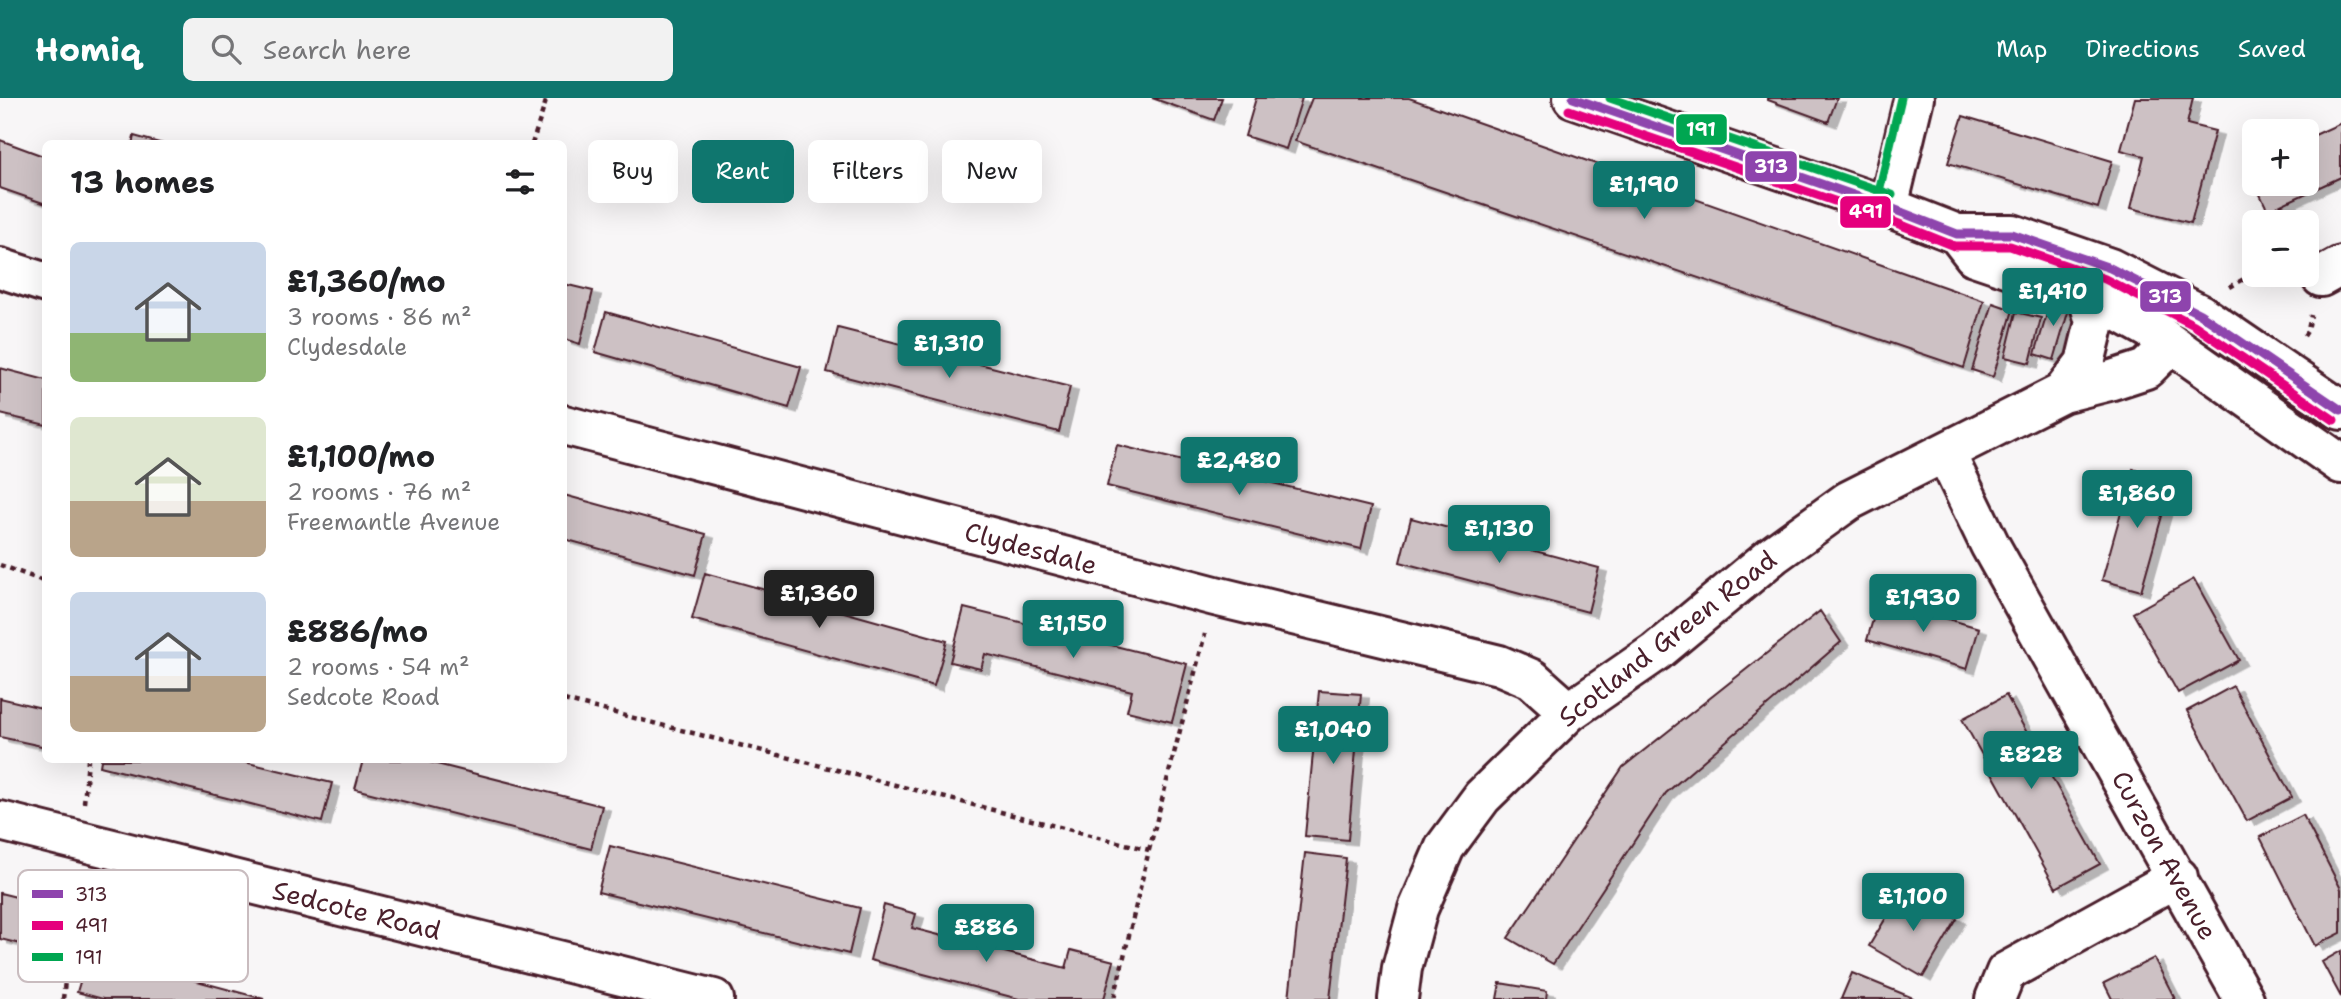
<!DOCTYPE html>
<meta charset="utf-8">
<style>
:root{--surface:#fff;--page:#f2f2f2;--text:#202124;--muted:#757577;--accent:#0f766e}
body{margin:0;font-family:"Shantell Sans",sans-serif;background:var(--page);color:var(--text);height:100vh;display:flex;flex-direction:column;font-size:26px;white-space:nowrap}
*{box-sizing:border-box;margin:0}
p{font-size:23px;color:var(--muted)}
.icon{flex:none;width:38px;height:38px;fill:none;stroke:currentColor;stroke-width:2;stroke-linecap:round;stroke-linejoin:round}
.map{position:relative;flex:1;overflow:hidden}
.side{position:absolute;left:42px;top:42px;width:525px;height:623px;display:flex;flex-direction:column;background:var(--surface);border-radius:10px;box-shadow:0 7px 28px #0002}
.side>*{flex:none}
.guide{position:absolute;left:588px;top:42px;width:665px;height:63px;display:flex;gap:14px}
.tools{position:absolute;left:2242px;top:21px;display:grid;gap:14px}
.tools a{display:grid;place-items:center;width:77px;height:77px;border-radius:10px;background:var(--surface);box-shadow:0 7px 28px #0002;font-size:35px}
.price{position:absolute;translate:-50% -60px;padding:0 16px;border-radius:7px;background:var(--accent);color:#fff;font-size:23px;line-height:46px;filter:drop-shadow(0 2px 4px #0008)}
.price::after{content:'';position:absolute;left:50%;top:42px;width:21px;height:16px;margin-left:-10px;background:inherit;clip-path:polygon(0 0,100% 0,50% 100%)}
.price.selected{background:#222;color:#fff}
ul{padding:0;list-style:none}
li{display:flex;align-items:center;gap:21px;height:175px;padding:0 28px}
li span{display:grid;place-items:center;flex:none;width:196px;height:140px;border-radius:10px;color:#555}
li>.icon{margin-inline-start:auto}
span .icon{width:84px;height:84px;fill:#fffc;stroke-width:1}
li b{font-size:30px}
h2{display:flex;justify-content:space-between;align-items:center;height:84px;padding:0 28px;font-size:30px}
.tag{padding:0 24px;border-radius:10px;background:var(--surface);box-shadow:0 7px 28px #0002;font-size:24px;line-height:63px}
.tag.selected{background:var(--accent);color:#fff}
header{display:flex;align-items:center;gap:42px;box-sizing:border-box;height:98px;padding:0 35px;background:var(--accent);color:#fff}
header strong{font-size:33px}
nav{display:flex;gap:38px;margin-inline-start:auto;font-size:24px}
.search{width:490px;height:63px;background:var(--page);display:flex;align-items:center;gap:18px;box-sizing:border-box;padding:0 24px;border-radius:10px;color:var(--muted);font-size:26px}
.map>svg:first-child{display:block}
</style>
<header>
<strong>Homiq</strong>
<div class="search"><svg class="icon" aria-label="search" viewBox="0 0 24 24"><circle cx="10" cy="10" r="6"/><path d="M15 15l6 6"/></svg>Search here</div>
<nav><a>Map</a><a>Directions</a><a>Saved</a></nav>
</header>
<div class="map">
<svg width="2341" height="901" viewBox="0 0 2341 901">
<defs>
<filter id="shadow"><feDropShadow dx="8" dy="4.5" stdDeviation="0" flood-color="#0004"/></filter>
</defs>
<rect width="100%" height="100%" fill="#f8f6f7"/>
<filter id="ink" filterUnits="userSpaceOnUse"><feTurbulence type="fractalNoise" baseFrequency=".0143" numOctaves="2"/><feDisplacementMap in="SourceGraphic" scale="14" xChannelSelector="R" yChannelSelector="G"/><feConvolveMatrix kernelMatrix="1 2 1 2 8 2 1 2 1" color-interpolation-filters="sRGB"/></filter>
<g filter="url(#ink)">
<path fill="#cdc1c4" stroke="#4a1f2b" stroke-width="2" filter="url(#shadow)" d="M1152,0H1222L1214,22Z
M1256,0H1302L1286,51L1245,38Z
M1312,0H1409L1984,203L1964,270L1295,43Z
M1768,0H1837L1828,24L1768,2Z
M2135,0H2193L2187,26L2215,33L2191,125L2131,110L2144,58L2121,52Z
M1963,18L2112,63L2098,110L1948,65Z
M2341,25V79L2268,113L2255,86H2306V41Z
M134,38L163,46H132Z
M0,42L46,59V106L0,90Z
M564,186L593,193L580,246L564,241Z
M2052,199L2071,204L2054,262L2035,256Z
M1993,205L2013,212L1993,279L1972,272Z
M606,214L801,269L789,310L595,254Z
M2016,214L2041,220L2030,265L2005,259Z
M838,230L1070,289L1059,334L827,274Z
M0,270L46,282V327L0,316Z
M1117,347L1371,409L1361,451L1107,388Z
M2133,371L2172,382L2141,493L2102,482Z
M564,397L706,436L695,477L564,441Z
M1411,420L1599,470L1588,514L1400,464Z
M705,475L947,543L934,588L692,521Z
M2194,481L2239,562L2178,595L2133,515Z
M1879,501L1979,530L1967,571L1867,542Z
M964,510L1187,566L1172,624L1127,613L1132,593L985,556L981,571L950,564Z
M1820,513L1841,544L1666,695L1553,866L1508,840L1623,669Z
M2233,588L2292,699L2247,723L2187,613Z
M1319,593L1361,596L1348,742L1305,738Z
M2006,597L2100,766L2056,790L1962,621Z
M0,600L46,611V649L0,639Z
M101,662H236L332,685L322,724L100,668Z
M363,662H421L602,708L591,751L355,691Z
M2303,717L2341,791V835L2315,848L2260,739Z
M610,748L860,810L849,856L598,794Z
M1305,755L1346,760L1330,901H1289Z
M1904,790L1957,821L1923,879L1869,848Z
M0,795L57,809L46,852L0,841Z
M884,807L916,816L912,830L1066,870L1071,852L1114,863L1104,901H1019L870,862Z
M2341,853V899L2322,864Z
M89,854L264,901H103L77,894Z
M2154,860L2175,901H2112L2104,885Z
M1852,875L1913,900V901H1841Z
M1500,885L1547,893L1546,901H1497Z"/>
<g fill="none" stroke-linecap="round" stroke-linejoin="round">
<defs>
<path id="minor" d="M1888,109L1914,0
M0,170L46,185
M2321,179L2341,168
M2062,295L2085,265L2095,224L2087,196
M564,327L1215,498L1499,567L1532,581L1569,614
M1945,354L1990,447L2244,901
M0,723L714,901
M1398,901L1402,870L1418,811L1445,749L1482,699L1569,614L1656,554L1773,457L1848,403L2062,295L2109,283L2146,271L2170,247
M1995,901L2006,874L2178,779"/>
<path id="major" d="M1573,0L1888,109L1957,136H2012L2110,170L2200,216L2341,312
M1957,136L1974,158L2087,196L2150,231L2341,366"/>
</defs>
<use href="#minor" stroke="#4a1f2b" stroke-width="44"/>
<use href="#major" stroke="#4a1f2b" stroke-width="44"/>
<path stroke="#4a1f2b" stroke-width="4.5" stroke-dasharray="5 5" stroke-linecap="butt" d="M532,46L547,0
M2230,189L2254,175
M2304,238L2308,232L2311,217
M0,467L46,484
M564,602L1149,752L1114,901
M84,705L88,662
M1149,752L1205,536
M63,901L76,784"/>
<use href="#minor" stroke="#fff" stroke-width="38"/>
<use href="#major" stroke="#fff" stroke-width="38"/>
<defs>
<path id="bus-1" d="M1573,0L1888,109L1957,136H2012L2110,170L2200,216L2341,312"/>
<path id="bus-2" d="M1569,12L1884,120L1954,148H2010L2105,181L2194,227L2334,322"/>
<path id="bus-3" d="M1610,0L1892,97
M1876,106L1901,0"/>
</defs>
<use href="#bus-1" stroke="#fff" stroke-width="14"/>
<use href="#bus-2" stroke="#fff" stroke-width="14"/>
<use href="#bus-3" stroke="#fff" stroke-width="14"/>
<use href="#bus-1" stroke="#8e44ad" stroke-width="9"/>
<use href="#bus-2" stroke="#e5007d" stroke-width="9"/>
<use href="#bus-3" stroke="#00a651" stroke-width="9"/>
</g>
</g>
<g text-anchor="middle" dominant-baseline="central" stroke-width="5" stroke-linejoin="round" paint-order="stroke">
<g font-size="26" fill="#4a1f2b" stroke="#fff">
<text transform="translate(1031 450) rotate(15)">Clydesdale</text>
<text transform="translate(1667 540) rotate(-38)">Scotland Green Road</text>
<text transform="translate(2165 757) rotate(61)">Curzon Avenue</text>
<text transform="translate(357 812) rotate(14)">Sedcote Road</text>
</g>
</g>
<rect x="18" y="772" width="230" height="112" rx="10" fill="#fff" stroke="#c9bcbf" stroke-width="2"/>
<rect x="32" y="792" width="31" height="8" fill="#8e44ad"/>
<rect x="32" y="823" width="31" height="9" fill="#e5007d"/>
<rect x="32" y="855" width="31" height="8" fill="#00a651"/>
<g font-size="19" fill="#4a1f2b">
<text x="75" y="803">313</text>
<text x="75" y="834">491</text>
<text x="75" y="866">191</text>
</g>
<g stroke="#fff" stroke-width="2.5">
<rect x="1675" y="15" width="53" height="33" rx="7" fill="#00a651"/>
<rect x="1744" y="52" width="54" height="33" rx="7" fill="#8e44ad"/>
<rect x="1839" y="97" width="53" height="34" rx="7" fill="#e5007d"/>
<rect x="2139" y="182" width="53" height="33" rx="7" fill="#8e44ad"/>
</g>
<g font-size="19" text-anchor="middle" font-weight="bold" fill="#fff">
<text x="1701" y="38">191</text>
<text x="1771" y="75">313</text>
<text x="1866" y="120">491</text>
<text x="2165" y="205">313</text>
</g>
</svg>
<div class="tools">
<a>+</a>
<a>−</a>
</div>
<b class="price" style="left:1644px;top:123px">£1,190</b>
<b class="price" style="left:2053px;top:230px">£1,410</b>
<b class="price" style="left:949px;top:282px">£1,310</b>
<b class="price" style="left:1239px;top:399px">£2,480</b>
<b class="price" style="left:2137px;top:432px">£1,860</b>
<b class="price" style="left:1499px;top:467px">£1,130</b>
<b class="price selected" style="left:819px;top:532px">£1,360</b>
<b class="price" style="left:1923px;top:536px">£1,930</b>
<b class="price" style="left:1073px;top:562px">£1,150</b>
<b class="price" style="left:1333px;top:668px">£1,040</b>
<b class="price" style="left:2031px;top:693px">£828</b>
<b class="price" style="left:1913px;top:835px">£1,100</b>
<b class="price" style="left:986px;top:866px">£886</b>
<div class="guide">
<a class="tag">Buy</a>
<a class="tag selected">Rent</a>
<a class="tag">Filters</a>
<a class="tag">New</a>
</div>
<section class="side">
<h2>13 homes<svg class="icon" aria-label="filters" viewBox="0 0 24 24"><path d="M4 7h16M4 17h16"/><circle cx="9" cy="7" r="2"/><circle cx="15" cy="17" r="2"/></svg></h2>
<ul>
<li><span style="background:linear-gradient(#c9d6e8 65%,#8fb573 0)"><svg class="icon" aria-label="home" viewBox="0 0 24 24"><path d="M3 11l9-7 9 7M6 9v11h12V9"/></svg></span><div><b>£1,360/mo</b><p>3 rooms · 86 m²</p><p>Clydesdale</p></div></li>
<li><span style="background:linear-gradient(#dfe7d0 60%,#b9a48a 0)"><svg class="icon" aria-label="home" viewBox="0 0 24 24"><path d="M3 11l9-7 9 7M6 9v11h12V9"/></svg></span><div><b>£1,100/mo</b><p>2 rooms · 76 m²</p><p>Freemantle Avenue</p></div></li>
<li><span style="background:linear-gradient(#c9d6e8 60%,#b9a48a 0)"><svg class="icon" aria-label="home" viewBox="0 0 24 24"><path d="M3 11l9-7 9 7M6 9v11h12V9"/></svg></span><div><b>£886/mo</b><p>2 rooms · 54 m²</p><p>Sedcote Road</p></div></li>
</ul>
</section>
</div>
